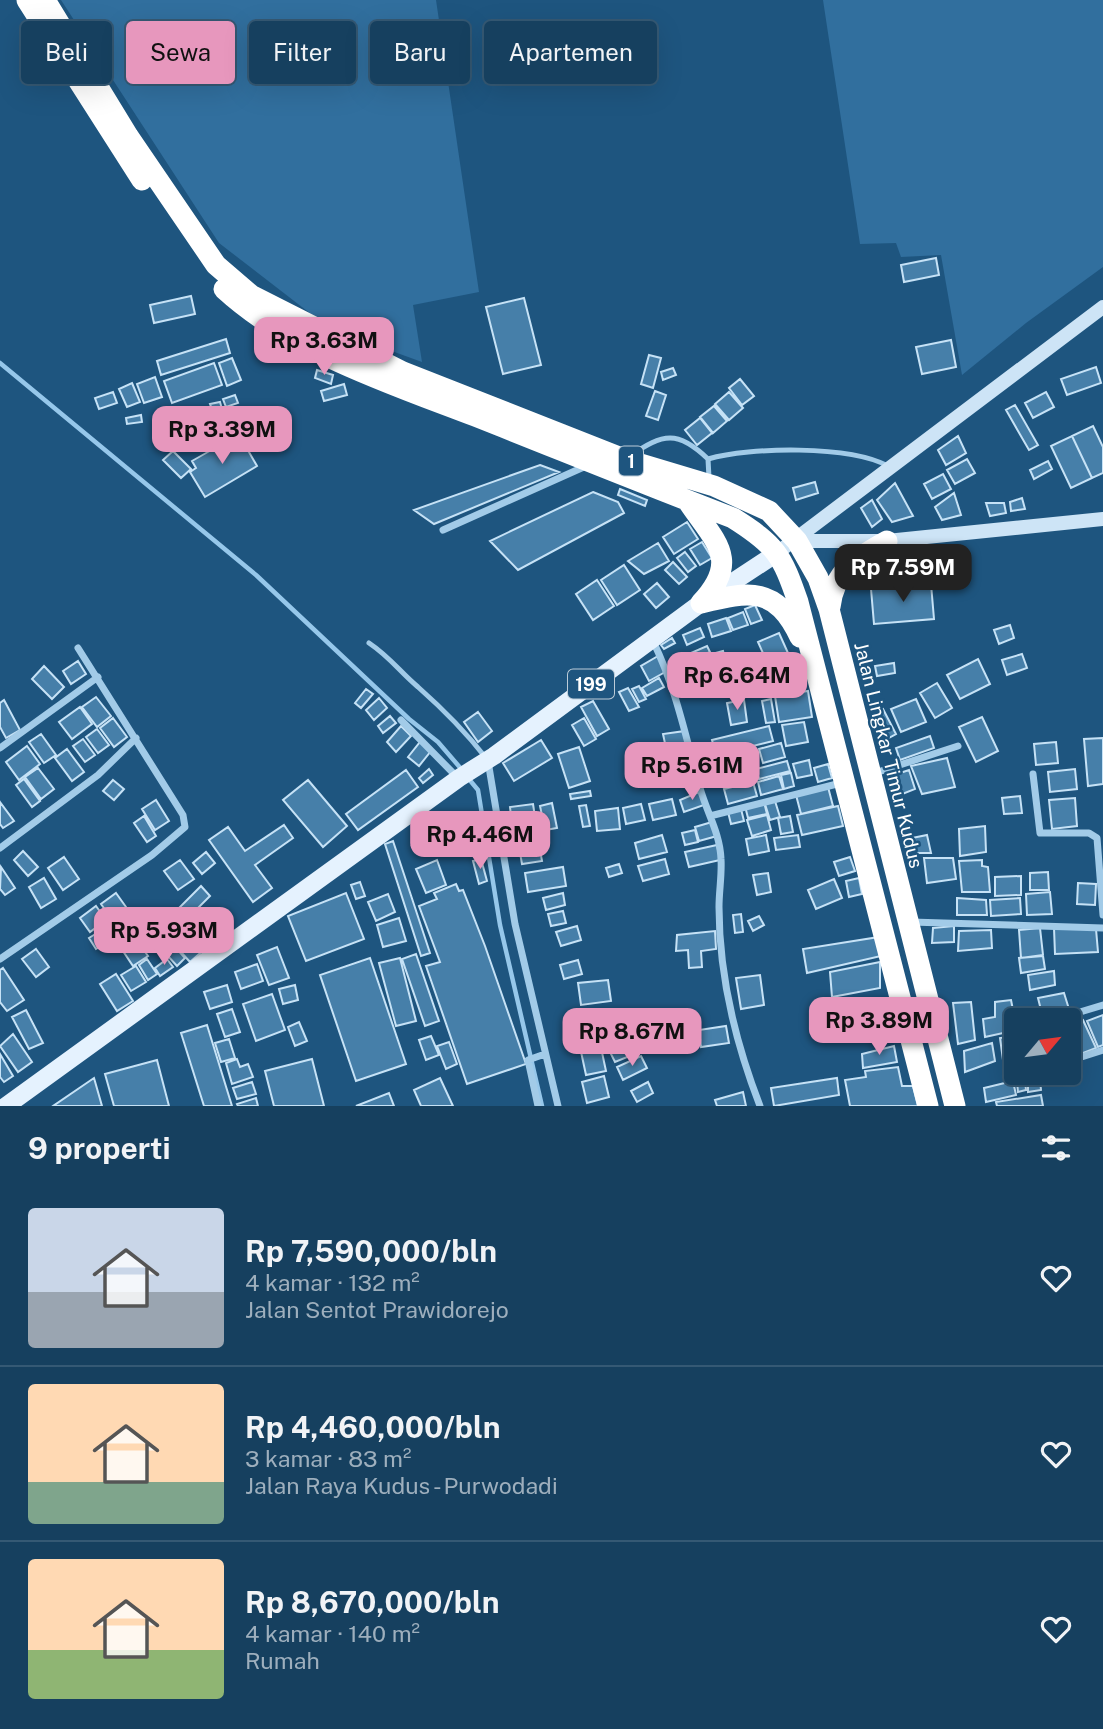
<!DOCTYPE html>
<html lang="id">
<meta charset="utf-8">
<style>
:root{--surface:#16405f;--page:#234b68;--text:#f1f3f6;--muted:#9eafbd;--line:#355974;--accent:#e797bd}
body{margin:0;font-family:"Public Sans",sans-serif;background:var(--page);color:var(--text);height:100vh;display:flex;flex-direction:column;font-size:26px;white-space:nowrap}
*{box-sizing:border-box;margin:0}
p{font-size:23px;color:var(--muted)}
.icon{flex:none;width:38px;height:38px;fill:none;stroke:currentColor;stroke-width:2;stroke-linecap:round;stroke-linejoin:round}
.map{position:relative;height:1106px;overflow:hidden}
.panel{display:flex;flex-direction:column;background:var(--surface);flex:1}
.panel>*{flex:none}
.banner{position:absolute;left:21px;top:21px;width:700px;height:63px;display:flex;gap:14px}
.needle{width:46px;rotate:61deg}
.fabs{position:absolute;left:1004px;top:1008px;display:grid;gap:14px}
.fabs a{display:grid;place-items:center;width:77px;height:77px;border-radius:7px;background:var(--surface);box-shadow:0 7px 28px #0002,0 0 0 2px var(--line);font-size:35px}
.price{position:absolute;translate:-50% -60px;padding:0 16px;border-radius:14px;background:var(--accent);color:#111;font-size:23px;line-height:46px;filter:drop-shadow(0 2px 4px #0008)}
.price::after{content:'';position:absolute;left:50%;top:42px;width:21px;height:16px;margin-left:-10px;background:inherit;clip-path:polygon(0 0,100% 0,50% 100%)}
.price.on{background:#222;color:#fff}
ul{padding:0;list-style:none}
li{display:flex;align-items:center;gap:21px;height:175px;padding:0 28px}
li+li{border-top:2px solid var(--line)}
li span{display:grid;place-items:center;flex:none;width:196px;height:140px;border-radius:7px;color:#555}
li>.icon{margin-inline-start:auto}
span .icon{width:84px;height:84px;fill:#fffc;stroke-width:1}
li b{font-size:30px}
h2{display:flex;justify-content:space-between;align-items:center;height:84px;padding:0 28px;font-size:30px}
.pill{padding:0 24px;border-radius:7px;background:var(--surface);box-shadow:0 7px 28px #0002,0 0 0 2px var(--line);font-size:24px;line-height:63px}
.pill.on{background:var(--accent);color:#111}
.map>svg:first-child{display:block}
</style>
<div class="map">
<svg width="1103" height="1106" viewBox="0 0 1103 1106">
<rect width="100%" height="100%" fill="#1e557f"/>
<path fill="#316f9e" d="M61,0H436L479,292L413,305L422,362L353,337L311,314L219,243Z
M823,0H1103V267L1026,323L962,375L941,255L901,257L896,243L860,244Z"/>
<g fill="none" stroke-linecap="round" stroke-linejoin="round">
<path stroke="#96c7ea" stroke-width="4.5" d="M0,363L256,575L409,719L438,742L463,771
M468,778L478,790L500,925L542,1106"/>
</g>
<path fill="#467fa9" stroke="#c6e2f6" stroke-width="2" d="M936,258L939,275L904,282L901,265Z
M191,296L195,314L154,323L150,305Z
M524,298L541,365L503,374L486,307Z
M226,339L230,353L161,375L157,361Z
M951,340L956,367L922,374L916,347Z
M649,355L661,358L653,388L641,384Z
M232,358L241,380L227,386L219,363Z
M214,363L222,385L172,403L164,381Z
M1096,367L1101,383L1067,395L1061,379Z
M673,368L676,375L663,380L661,372Z
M317,370L333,375L331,384L315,378Z
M155,377L162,397L144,403L137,384Z
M740,379L754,396L742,405L729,388Z
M132,383L140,402L127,407L119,389Z
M344,384L347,395L324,401L321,391Z
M655,391L666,395L658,420L646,416Z
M113,392L117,403L99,409L95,398Z
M729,392L743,408L729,420L715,404Z
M1046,392L1054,407L1033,418L1025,403Z
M235,395L238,403L226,407L223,399Z
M220,402L222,409L213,412L210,404Z
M1015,405L1038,445L1029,450L1006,410Z
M714,406L727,421L713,433L700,417Z
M191,410L194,419L167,428L164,419Z
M141,415L142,422L127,424L126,418Z
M700,418L712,433L697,445L685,430Z
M1093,426L1103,447V473L1092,478L1072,436Z
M958,436L966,453L946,465L938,450Z
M1072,436L1092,478L1071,488L1051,446Z
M229,440L233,446L242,440L257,466L205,497L190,472L196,468L192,461Z
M173,451L191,469L181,478L163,460Z
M967,459L975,473L955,484L947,470Z
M1048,461L1052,469L1034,479L1030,470Z
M540,465L559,472L434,524L414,510Z
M943,474L951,489L932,499L924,484Z
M815,482L818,493L796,500L793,488Z
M895,483L913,516L892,522L877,500Z
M620,489L647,500L645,506L618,495Z
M593,492L618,502L624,513L518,570L490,541Z
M954,493L961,515L942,520L935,507Z
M1022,498L1025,509L1011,511L1010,502Z
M872,500L882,519L872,527L861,508Z
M986,503H1004L1006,513L990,516Z
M687,522L698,539L674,554L663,537Z
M702,542L712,558L700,565L690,549Z
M658,543L669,561L644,574L628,561Z
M685,552L696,566L688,572L677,558Z
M673,562L687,577L679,584L665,570Z
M624,565L640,590L617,605L601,580Z
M597,580L614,606L593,620L576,594Z
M657,583L669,597L656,608L644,594Z
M931,584L934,619L874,624L871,589Z
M755,605L762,620L751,624L745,609Z
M743,612L748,625L733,630L728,618Z
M726,618L731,631L712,637L708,624Z
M1010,625L1014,638L999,644L994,630Z
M700,628L704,637L687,645L683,635Z
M779,633L788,653L767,662L758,642Z
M672,638L675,643L664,649L661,645Z
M707,646L710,652L694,659L691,653Z
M723,651L728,669L718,672L712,654Z
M1022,654L1027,668L1007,675L1002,660Z
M680,655L683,660L672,667L669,662Z
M658,656L667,671L649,681L641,666Z
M978,659L990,684L960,699L947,675Z
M78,661L86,674L71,684L63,671Z
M894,663L895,673L877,676L875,666Z
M769,665L774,678L748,689L743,676Z
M44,666L64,687L52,699L32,679Z
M718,674L720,691L702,693L699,676Z
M659,678L664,687L647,696L642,688Z
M937,683L952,708L935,718L920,693Z
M639,686L646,699L639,702L632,689Z
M628,688L639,707L629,711L619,692Z
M366,689L373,694L361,708L355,703Z
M808,691L812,717L779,722L775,696Z
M96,697L111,716L97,727L82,707Z
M379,698L387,708L374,720L366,710Z
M771,699L775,722L766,723L762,701Z
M916,699L926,722L901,732L891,709Z
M4,700L20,730L6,738L0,727V703Z
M744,700L747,722L731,725L727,703Z
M593,701L609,729L597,736L581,707Z
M80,707L92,724L72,739L59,722Z
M883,709L896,734L887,739L874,714Z
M478,712L492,731L478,742L464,722Z
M390,716L396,723L383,733L378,726Z
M982,717L998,751L976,762L959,727Z
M113,718L127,737L114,747L100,728Z
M584,718L596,739L584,746L572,725Z
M804,722L808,742L786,746L782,725Z
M401,726L411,736L396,752L387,742Z
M769,726L773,741L716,755L712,740Z
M97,729L109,745L98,753L86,737Z
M685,731L687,746L666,748L663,734Z
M41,734L56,755L44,763L29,742Z
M930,736L934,748L900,760L896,748Z
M1103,738V784L1088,786L1084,739Z
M83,739L95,755L85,762L73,746Z
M541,740L552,758L514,781L503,763Z
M420,742L431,751L419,766L408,757Z
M1056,742L1058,763L1036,765L1034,744Z
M781,743L785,757L763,763L759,749Z
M27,746L40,764L19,780L6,762Z
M579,747L590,781L569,788L558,754Z
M67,749L84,772L72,781L55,758Z
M683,750L688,770L662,776L657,756Z
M648,755L655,770L644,775L636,760Z
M947,758L955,787L922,794L911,766Z
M809,760L812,775L797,778L793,764Z
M787,761L790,771L759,779L756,769Z
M828,764L832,778L818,782L814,768Z
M750,767L752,778L724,785L722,774Z
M38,768L54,789L41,799L25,777Z
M429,769L433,775L423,783L419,778Z
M1075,769L1077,789L1050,792L1048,772Z
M406,770L418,787L358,830L346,814Z
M909,770L915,789L900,795L894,775Z
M791,773L794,786L784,789L781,775Z
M779,776L783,789L761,795L758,782Z
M24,779L40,801L32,807L16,785Z
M113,780L124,789L114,800L103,791Z
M308,780L347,826L323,847L283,800Z
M753,782L757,796L728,804L724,789Z
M828,787L833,806L801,814L796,795Z
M590,791L591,796L571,799L570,794Z
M699,792L704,805L684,812L680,800Z
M1020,796L1022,813L1004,814L1002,798Z
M1075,798L1077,826L1052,829L1049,800Z
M672,799L676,815L653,820L649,804Z
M156,800L169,821L155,830L142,809Z
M775,801L780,817L770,820L765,804Z
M0,802L14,821L3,828L0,824Z
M764,802L767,814L748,818L745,806Z
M552,803L557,828L545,830L540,806Z
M533,804L537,830L513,833L510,807Z
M641,804L645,820L626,824L623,808Z
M586,805L590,826L583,827L579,806Z
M838,806L843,826L802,835L797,815Z
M618,808L620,829L597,831L595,811Z
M741,809L744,821L731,824L728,812Z
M767,815L771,830L752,836L747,820Z
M144,816L156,836L147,842L134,823Z
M790,816L793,832L781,834L778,818Z
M712,822L717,836L699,841L695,827Z
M284,825L293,838L255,865L272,888L253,902L209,840L228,827L245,851Z
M985,826L986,852L960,856L959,829Z
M695,830L698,842L685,845L682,833Z
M434,833L477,843L474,853L432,843Z
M537,834L542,861L522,864L517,836Z
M662,835L667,852L639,859L635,843Z
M766,835L769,851L749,855L746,839Z
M798,835L800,847L776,850L774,838Z
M927,835L931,853H915L912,838Z
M422,840L426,846L415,852L412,846Z
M393,841L430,953L421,956L385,844Z
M717,845L720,860L689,867L685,852Z
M23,851L38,867L28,876L14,860Z
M206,852L215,863L202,874L193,863Z
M64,857L79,879L63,890L48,868Z
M850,857L855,871L839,876L834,862Z
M924,858H953L956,879L927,883Z
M481,859L487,881L479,884L473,861Z
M665,859L669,874L643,881L638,866Z
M180,860L194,879L178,890L164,871Z
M437,860L446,885L426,893L416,869Z
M982,860V866L988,867L990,892H962L959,861Z
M619,864L622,873L609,877L606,868Z
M1,867L15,888L5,895L0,889Z
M563,867L566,886L528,892L525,873Z
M1048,872L1049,890H1030V873Z
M768,873L771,892L757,895L753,875Z
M1021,876V895L995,896V877Z
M44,878L56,899L41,908L29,887Z
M859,878L862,894L849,897L846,881Z
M834,879L842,898L816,909L808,890Z
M360,882L365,896L356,899L351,885Z
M1078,883L1096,884L1095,905L1077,904Z
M456,884L459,891L463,890L485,946L526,1064L467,1084L426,966L440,962L419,906L437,899L434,893Z
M201,886L210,896L189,917L180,907Z
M1050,892L1052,914L1027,915L1026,894Z
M116,893L126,907L111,918L101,904Z
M346,893L364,939L306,961L288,916Z
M563,893L565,905L546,910L543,898Z
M388,894L395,912L376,921L368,902Z
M957,898L986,900L987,915H957Z
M1020,898L1021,914L991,916L990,900Z
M96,906L106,920L90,932L80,918Z
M563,911L566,923L551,926L548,914Z
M741,914L743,932L735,933L733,915Z
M759,916L764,925L753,931L748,921Z
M124,917L131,926L118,935L112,926Z
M399,918L406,941L383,947L377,925Z
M577,926L581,940L561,946L556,932Z
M954,926V942L932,943L933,928Z
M187,928L206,948L190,962L172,942Z
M1040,928L1043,955L1021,958L1019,930Z
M1054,928L1096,929L1098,952L1055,954Z
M991,930L992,948L958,951L959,931Z
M715,931L716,949L701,951L702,967L689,968L688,950L676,951L677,935Z
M97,933L104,944L96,949L89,938Z
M133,935L148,956L133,966L119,945Z
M879,937L881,956L807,973L803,949Z
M175,947L185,958L177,966L167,955Z
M277,947L289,978L269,985L257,955Z
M36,949L49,967L36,977L22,959Z
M416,954L439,1021L425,1026L402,959Z
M1043,956L1045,969L1021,973L1019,958Z
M370,958L406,1064L356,1081L320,975Z
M400,958L416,1021L396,1026L379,963Z
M147,959L157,974L148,980L139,965Z
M167,959L173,967L160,976L155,968Z
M578,960L582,974L564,979L560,965Z
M880,962V988L832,997L830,972Z
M257,964L263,981L241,989L235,972Z
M136,966L146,982L131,991L121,975Z
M3,968L24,1000L7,1011L0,1002V970Z
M1054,971L1055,985L1030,990L1028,975Z
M116,974L133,1001L117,1011L100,984Z
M760,975L764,1005L741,1009L736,978Z
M608,980L611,1001L581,1005L578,983Z
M227,985L232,1002L210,1009L204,992Z
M295,985L298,1000L283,1004L279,989Z
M1064,993L1069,1009L1043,1018L1038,998Z
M272,994L285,1030L256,1041L243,1004Z
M1011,1000L1017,1030L985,1037L983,1019L995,1017V1002Z
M971,1002L975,1040L958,1044L953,1003Z
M232,1009L240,1032L225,1037L217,1014Z
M614,1009L616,1024L583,1028L581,1013Z
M26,1010L43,1043L29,1049L12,1017Z
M1103,1015V1045L1098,1047L1087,1021Z
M1083,1020L1096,1048L1078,1055L1069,1027Z
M299,1022L307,1041L295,1046L288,1027Z
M207,1025L232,1106H204L181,1033Z
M726,1026L729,1043L701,1047L699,1030Z
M13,1034L32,1062L18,1072L0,1046Z
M431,1036L439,1055L426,1060L419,1040Z
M636,1036L642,1051L615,1062L608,1048Z
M1016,1036L1017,1057L1003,1060L1000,1038Z
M229,1039L235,1058L221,1062L215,1043Z
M449,1042L457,1064L446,1069L437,1046Z
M600,1043L606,1071L586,1075L580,1047Z
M992,1043L995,1061L965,1072L964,1051Z
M894,1046L897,1062L863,1068L862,1054Z
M0,1054L13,1076L4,1082L0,1077Z
M641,1056L647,1068L623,1080L617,1067Z
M237,1059L240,1067L248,1064L253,1077L232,1084L226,1063Z
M312,1059L324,1106H274L265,1071Z
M157,1060L169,1106H114L105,1074Z
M898,1067L902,1086H913L918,1106H850L845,1080L866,1077L865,1071Z
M604,1076L609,1097L587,1103L582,1082Z
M94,1078L102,1106H53Z
M440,1078L453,1106H421L414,1090Z
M837,1078L839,1095L774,1106L771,1088Z
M1025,1080L1026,1090L1018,1092L1017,1082Z
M1040,1080L1041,1090L1028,1092V1082Z
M1013,1081L1016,1095L986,1102L984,1088Z
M252,1082L256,1094L237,1099L233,1088Z
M648,1082L653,1093L637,1102L631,1091Z
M743,1092L746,1106H717L715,1100Z
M389,1093L394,1106H356Z
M1041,1095L1043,1106H997L996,1102Z
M256,1098L258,1106H238L237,1104Z"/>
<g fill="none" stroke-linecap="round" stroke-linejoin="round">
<path stroke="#a2cbe8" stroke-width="5" d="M630,456C663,433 678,430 708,459L709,478
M708,459C750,447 849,445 888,466
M369,643C390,657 400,672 418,687C444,710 465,731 486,758"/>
<path stroke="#a2cbe8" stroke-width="7" d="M443,530L586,466
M653,641C677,691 685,735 700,788C707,813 720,833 721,859C722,875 719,891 719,907C719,974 736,1044 760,1106
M401,720L458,778
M0,748L98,677
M488,761L515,924L558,1106
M872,774L958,746
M1033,774L1040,833H1089L1097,838L1103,915
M710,816L841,783
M0,848L98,775L136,738
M911,922L1103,928
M0,959L152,855L185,827L183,815L78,648
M1060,1018L1103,1005
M1069,1061L1103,1050
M1036,1073V1079
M538,1106L528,1060L545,1054"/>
<path stroke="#cde4f6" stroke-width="14" d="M797,541H887L1103,519
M777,553L1103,307"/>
<path stroke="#e5f2fe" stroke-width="18" d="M6,1106L459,778L494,756L701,603L777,553"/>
<path stroke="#fff" stroke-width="21" d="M27,0L142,180
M45,0L128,136L216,265L251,295L403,372L624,459L714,486L769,511L797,541L818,578L829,609L955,1106
M224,289C293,352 389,383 475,416C561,450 647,485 733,518C776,545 782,555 798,602L928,1106
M687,500C714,541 742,559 701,603
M701,603C750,591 776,586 800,637
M830,607C834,571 856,558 887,541"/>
</g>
<g text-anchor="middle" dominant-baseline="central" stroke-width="5" stroke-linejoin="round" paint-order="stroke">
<g fill="#1e557f" stroke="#bcccd9" stroke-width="2">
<rect x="619" y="446.5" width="24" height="29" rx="5"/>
<rect x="568" y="669.5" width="46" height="29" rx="5"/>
</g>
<g font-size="18" font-weight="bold" fill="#fff">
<text x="631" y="461">1</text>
<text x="591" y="684">199</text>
</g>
<g font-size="19" fill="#fff" stroke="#1e557f">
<text transform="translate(889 755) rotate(76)">Jalan Lingkar Timur Kudus</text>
</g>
</g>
</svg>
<div class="fabs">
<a><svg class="needle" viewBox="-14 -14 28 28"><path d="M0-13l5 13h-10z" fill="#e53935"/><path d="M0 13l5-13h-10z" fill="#9eafbd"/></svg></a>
</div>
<b class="price" style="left:324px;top:377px">Rp 3.63M</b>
<b class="price" style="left:222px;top:466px">Rp 3.39M</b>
<b class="price on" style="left:903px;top:604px">Rp 7.59M</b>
<b class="price" style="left:737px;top:712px">Rp 6.64M</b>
<b class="price" style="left:692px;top:802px">Rp 5.61M</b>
<b class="price" style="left:480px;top:871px">Rp 4.46M</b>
<b class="price" style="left:164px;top:967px">Rp 5.93M</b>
<b class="price" style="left:879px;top:1057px">Rp 3.89M</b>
<b class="price" style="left:632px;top:1068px">Rp 8.67M</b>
<div class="banner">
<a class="pill">Beli</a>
<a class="pill on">Sewa</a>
<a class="pill">Filter</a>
<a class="pill">Baru</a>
<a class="pill">Apartemen</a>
</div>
</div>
<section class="panel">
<h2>9 properti<svg class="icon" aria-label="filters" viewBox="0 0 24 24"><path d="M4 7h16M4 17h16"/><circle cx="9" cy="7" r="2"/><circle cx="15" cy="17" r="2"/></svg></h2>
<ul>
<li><span style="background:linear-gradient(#c9d6e8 60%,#9aa5b1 0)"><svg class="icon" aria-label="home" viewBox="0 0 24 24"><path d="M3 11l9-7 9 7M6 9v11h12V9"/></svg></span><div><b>Rp 7,590,000/bln</b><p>4 kamar · 132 m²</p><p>Jalan Sentot Prawidorejo</p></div><svg class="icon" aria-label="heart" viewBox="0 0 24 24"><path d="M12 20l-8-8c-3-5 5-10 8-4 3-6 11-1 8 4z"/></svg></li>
<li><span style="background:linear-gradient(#ffd9b3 70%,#7fa58c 0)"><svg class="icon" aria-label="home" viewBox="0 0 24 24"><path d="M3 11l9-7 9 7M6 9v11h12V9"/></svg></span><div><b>Rp 4,460,000/bln</b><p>3 kamar · 83 m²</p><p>Jalan Raya Kudus - Purwodadi</p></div><svg class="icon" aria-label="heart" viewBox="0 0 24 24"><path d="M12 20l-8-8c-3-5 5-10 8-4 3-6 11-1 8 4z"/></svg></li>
<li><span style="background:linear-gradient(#ffd9b3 65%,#8fb573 0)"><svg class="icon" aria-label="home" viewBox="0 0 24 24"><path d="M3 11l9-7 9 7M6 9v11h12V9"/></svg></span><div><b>Rp 8,670,000/bln</b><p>4 kamar · 140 m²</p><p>Rumah</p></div><svg class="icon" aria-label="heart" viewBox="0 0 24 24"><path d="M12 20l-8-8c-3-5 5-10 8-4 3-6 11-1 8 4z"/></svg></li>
</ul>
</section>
